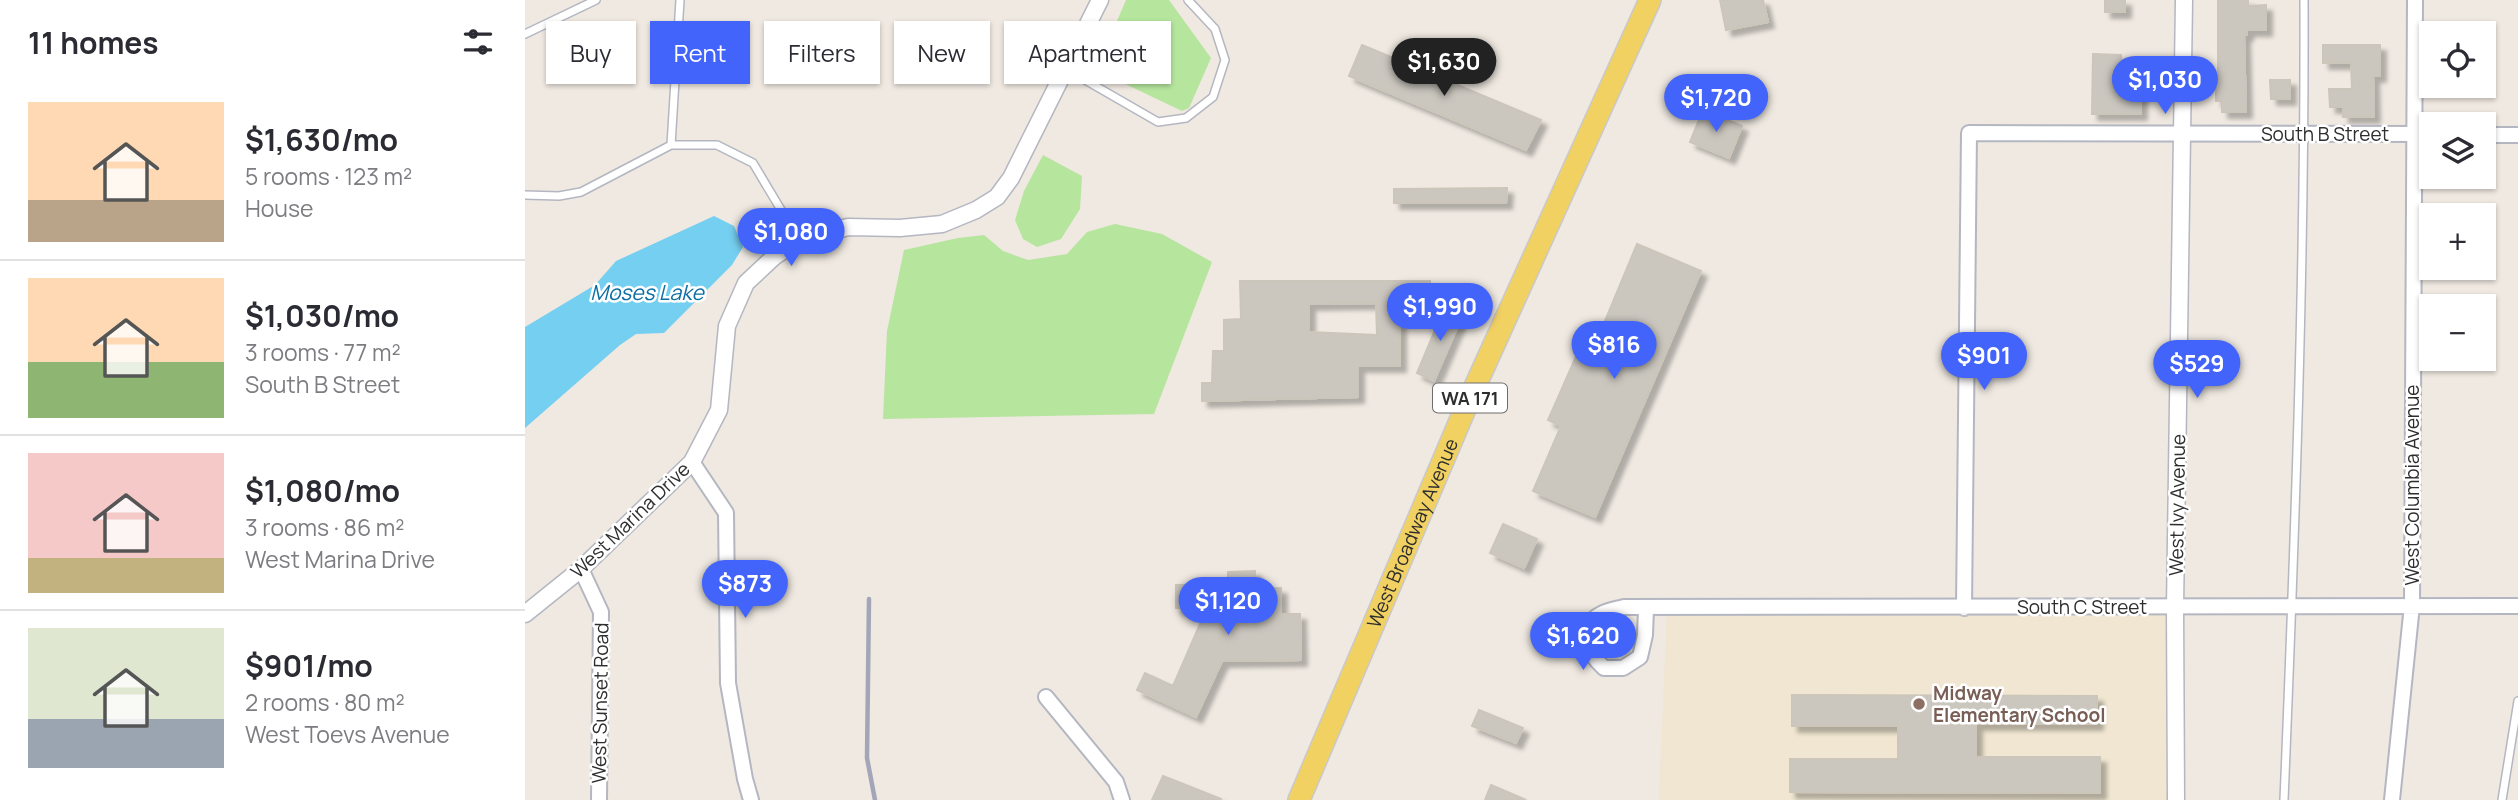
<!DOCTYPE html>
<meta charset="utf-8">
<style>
:root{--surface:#fff;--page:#f7f7f7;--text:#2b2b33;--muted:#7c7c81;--line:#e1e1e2;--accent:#4264fb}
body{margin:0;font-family:Manrope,sans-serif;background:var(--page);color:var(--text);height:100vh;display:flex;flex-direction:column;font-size:26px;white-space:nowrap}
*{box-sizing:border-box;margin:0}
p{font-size:23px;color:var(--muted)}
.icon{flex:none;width:38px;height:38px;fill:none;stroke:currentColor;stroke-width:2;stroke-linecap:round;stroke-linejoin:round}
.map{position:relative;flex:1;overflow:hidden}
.sheet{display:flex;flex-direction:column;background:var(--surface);width:525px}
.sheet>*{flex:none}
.banner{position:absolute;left:21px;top:21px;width:665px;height:63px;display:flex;gap:14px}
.controls{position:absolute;left:1894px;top:21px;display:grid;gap:14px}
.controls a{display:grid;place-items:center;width:77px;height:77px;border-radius:0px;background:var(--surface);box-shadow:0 2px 5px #0004;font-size:35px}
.price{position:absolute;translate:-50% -60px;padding:0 16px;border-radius:24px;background:var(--accent);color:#fff;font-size:23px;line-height:46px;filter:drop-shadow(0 2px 4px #0008)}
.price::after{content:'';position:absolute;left:50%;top:42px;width:21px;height:16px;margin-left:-10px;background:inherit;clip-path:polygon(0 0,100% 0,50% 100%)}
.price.current{background:#222;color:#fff}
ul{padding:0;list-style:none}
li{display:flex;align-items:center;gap:21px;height:175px;padding:0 28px}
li+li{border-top:2px solid var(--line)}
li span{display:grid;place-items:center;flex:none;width:196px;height:140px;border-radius:0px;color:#555}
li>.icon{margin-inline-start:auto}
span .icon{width:84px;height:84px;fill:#fffc;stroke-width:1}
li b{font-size:30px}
h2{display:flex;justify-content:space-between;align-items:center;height:84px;padding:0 28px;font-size:30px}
.chip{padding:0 24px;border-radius:0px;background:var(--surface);box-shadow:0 2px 5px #0004;font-size:24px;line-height:63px}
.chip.current{background:var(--accent);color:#fff}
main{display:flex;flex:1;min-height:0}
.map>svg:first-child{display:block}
</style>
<main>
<section class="sheet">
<h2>11 homes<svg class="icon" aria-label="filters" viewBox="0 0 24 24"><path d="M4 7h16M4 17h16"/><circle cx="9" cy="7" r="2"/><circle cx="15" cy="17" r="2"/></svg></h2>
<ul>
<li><span style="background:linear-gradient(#ffd9b3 70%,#b9a48a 0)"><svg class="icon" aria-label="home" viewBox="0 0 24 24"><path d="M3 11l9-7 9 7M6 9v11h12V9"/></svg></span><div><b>$1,630/mo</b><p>5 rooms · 123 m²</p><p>House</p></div></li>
<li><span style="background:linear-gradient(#ffd9b3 60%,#8fb573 0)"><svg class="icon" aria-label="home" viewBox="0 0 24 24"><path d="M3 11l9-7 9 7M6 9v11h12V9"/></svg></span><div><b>$1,030/mo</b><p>3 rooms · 77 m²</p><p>South B Street</p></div></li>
<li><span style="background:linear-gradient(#f6c9c9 75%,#c2b280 0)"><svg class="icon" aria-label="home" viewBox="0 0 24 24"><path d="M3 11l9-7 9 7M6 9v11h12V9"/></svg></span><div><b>$1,080/mo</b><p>3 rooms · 86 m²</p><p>West Marina Drive</p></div></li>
<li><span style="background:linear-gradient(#dfe7d0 65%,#9aa5b1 0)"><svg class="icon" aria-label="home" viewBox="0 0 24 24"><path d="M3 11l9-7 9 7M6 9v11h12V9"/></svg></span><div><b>$901/mo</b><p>2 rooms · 80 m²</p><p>West Toevs Avenue</p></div></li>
</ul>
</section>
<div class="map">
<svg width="1993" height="800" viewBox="0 0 1993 800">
<defs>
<filter id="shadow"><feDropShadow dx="6" dy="6" stdDeviation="2" flood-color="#0004"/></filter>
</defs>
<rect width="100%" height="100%" fill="#efe9e1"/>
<path fill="#f0e6d1" d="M1650,607L1651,800H1134L1142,608Z"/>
<path fill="#b6e59e" d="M601,0H644L686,58L664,108L657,111L571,70Z
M518,155L557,176L555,209L536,239L512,247L498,239L490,220L499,191Z
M590,224L637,234L687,262L629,414L358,419L362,331L379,250L433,238L459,235L478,251L503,260L542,254L562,232Z"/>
<path fill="#75cff0" d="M189,216L209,226L218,247L207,265L139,333L111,334L95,345L0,428V327L70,285L91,261Z"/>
<path fill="#cbc7bf" stroke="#cbc5ba" stroke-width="2" fill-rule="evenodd" filter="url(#shadow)" d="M1195,0H1238L1243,22L1201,30Z
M1580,0H1600V12H1580Z
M1693,0H1723V6L1741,5V30H1722V35H1719L1721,112H1697V101H1691V83H1693Z
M837,45L1016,120L1001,150L824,76Z
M1798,45H1855V76H1848L1849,117H1818V107H1805L1804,89H1827L1826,63H1798Z
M1568,54L1596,55L1595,87H1616V114H1567Z
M1745,80H1765V99H1746Z
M1178,110L1217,126L1204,158L1165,142Z
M982,188L981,203H869V189Z
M1112,244L1176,271L1070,517L1008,491L1036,426L1023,420L1053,352L1065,357Z
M715,281H905V303H875V366H833V397L677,401V383H687L688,351H699V320L716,319ZM851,303L852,335L784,332V304Z
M920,306L938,314L909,381L892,373Z
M978,524L1012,539L999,568L965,553Z
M730,571V589L756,588V614H775L776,660L697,661L671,717L612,690L620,673L648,686L682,608H651V585L703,584V572Z
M1267,695L1572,696V724H1451V757H1575V793L1265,792V759H1373V726H1267Z
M954,710L998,728L991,743L947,726Z
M638,776L696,799V800H627Z
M966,785L1001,800H960Z"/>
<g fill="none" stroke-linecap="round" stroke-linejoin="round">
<defs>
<path id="service" d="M0,34L71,0
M541,69L633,122L661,118L688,97L700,60L690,29L663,0
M146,145L155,0
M0,195L34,196L56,192L146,145H192L228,163L274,240
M1759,800C1770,534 1780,267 1779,0
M1977,800L1993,701"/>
<path id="minor" d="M1958,135H1993
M167,462L201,513L203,683L220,779L226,800
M56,569L76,612L74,800
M1121,608L1120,635L1115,657L1098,668H1079C1063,654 1052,626 1076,614C1083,610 1092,609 1099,607L1993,606
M1439,608L1444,133L1906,134
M521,697L591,782L597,800
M1867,800L1887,605L1890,0"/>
<path id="tertiary" d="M0,614L56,569L167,462L194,410L202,326L221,283L250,256L274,240L323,227L375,228L417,224L451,210L472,197L486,178L575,0
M1651,800L1650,607L1659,0"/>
<g id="primary">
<path id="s1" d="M774,800L943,402L1125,0"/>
</g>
</defs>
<use href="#service" stroke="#b4b7c1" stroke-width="10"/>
<use href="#minor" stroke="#b4b7c1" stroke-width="18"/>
<use href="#tertiary" stroke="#b4b7c1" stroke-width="19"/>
<use href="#primary" stroke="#c9c9c9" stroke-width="24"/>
<use href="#service" stroke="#fff" stroke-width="7"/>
<use href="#minor" stroke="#fff" stroke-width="14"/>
<use href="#tertiary" stroke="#fff" stroke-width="16"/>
<use href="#primary" stroke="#f2d163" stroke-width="21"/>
<path stroke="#a3a6b8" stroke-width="4.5" d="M344,599L342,758L350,800"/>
</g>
<circle fill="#8d6e63" stroke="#fff" stroke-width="2.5" cx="1394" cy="704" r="7"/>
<g text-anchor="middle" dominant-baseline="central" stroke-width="5" stroke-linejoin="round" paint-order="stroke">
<rect fill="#fff" stroke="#6d6d6d" stroke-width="2" x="908" y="383.5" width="74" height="29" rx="5"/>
<g font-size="18" font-weight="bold" fill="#2e2e2e">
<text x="945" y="398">WA 171</text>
</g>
<g font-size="19" fill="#2e2e2e" stroke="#fff">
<text x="1800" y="134">South B Street</text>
<text transform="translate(1887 485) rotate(-90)">West Columbia Avenue</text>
<text transform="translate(1652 505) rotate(-89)">West Ivy Avenue</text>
<text transform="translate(105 520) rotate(-44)">West Marina Drive</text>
<text stroke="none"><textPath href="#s1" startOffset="290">West Broadway Avenue</textPath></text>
<text x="1557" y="607">South C Street</text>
<text transform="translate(75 703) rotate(-89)">West Sunset Road</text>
</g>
<g font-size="19" font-weight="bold" fill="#785e54" stroke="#fff" text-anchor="start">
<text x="1408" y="693">Midway<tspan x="1408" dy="22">Elementary School</tspan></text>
</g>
<g font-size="21" font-style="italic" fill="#0d6fa3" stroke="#fff">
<text x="122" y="292">Moses Lake</text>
</g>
</g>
</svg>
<div class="controls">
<a><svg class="icon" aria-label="locate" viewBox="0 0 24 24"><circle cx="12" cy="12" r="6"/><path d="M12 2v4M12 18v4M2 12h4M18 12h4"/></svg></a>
<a><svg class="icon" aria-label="layers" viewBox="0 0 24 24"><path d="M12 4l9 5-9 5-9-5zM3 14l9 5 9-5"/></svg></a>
<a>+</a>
<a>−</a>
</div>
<b class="price current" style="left:919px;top:98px">$1,630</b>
<b class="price" style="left:1640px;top:116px">$1,030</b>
<b class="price" style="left:1191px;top:134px">$1,720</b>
<b class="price" style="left:266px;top:268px">$1,080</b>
<b class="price" style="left:915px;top:343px">$1,990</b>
<b class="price" style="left:1089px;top:381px">$816</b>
<b class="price" style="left:1459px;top:392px">$901</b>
<b class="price" style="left:1672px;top:400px">$529</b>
<b class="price" style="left:220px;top:620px">$873</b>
<b class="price" style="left:703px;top:637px">$1,120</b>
<b class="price" style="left:1058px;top:672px">$1,620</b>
<div class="banner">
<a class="chip">Buy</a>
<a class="chip current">Rent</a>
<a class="chip">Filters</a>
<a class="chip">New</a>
<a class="chip">Apartment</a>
</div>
</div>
</main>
